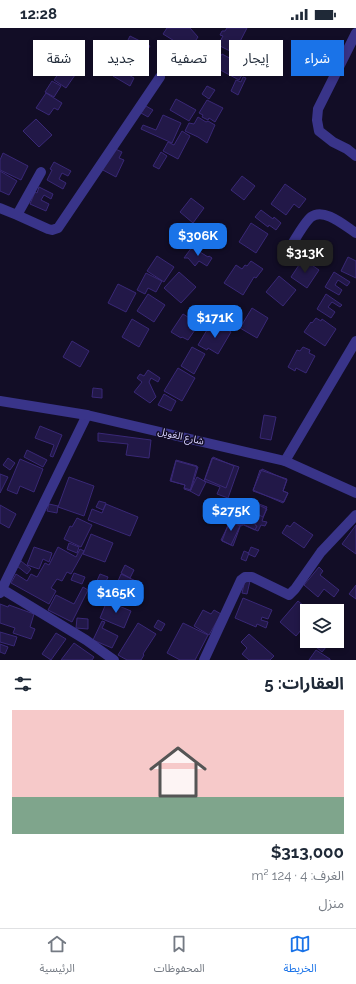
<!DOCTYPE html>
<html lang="ar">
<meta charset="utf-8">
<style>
:root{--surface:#fff;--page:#f6f6f7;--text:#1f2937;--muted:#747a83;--line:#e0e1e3;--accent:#1a73e8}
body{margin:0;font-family:Raleway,"Noto Sans Arabic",sans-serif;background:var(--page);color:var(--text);direction:rtl;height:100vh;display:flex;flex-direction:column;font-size:15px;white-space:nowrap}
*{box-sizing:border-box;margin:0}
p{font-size:13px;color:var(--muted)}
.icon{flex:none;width:22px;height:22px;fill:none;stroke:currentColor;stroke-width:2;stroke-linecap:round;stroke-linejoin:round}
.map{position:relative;height:632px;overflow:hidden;direction:ltr}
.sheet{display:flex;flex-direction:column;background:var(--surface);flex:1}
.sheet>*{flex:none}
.hud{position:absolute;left:12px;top:12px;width:332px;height:36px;direction:rtl;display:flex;gap:8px}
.controls{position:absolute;left:300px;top:576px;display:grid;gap:8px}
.controls a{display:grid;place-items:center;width:44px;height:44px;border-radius:0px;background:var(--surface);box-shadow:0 2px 6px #0003;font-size:20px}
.price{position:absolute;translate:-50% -34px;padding:0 9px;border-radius:8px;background:var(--accent);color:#fff;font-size:13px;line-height:26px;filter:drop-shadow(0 1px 2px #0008)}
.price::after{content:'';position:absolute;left:50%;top:24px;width:12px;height:9px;margin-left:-6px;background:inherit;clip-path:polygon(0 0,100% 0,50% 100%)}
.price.on{background:#222;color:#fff}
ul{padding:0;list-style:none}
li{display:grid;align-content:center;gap:8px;height:212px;padding:0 12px}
li span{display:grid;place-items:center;height:124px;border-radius:0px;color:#555}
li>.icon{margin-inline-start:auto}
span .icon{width:72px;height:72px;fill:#fffc;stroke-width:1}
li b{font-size:17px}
h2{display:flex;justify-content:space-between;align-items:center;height:48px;padding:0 12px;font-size:17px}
.chip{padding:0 14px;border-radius:0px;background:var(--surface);box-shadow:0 2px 6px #0003;font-size:14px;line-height:36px}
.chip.on{background:var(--accent);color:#fff}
.status{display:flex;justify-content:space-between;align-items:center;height:28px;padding:0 20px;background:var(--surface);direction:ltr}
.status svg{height:11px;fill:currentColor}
.menu{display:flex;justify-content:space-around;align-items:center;height:56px;border-top:1px solid var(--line);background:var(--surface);font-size:11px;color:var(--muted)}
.menu a{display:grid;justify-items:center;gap:2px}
.menu .on{color:var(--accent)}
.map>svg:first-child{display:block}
</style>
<div class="status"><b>12:28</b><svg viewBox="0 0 49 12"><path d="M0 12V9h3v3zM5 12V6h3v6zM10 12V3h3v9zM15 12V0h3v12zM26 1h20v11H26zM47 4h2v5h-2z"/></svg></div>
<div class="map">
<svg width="356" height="632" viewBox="0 0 356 632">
<rect width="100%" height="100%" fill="#120d26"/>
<path fill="#221848" stroke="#392876" d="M167,0H190L198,9L189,22L163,6Z
M227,0H247L234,25L218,17L223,8L220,7L222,3H225Z
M130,8L150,18L147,23L136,18V26L143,30L142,34L122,24Z
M222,26L237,34L232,42L242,47L239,52L211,37L216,27L220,29Z
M121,33L138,43L135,47L127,42L125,45L134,50L130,58L113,48Z
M63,39L75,47L66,60L54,52Z
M243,49L246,50L238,67L231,63L236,52L241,54Z
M52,53L61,58L54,69L45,64Z
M207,58L215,62L209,71L202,66Z
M46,65L62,75L58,82L54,80L49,87L36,80Z
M176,71L196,82L189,93L170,82Z
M207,72L223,80L215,94L209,90L208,92L202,89L203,87L199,85Z
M146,78L153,82L148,89L141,85Z
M163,87L181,95L172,115L141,101L143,97L156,102Z
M198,89L206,94L208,93L215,97L207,115L198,109L185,103L189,95L194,96Z
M36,91L52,107L39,119L23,103Z
M182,103L190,108L178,131L163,123L168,114L174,117Z
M111,119L122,124L119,130L124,132L116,149L101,141Z
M161,124L167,128L159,141L153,138Z
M3,125L28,138L21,152L0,142V132Z
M54,134L71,143L68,148L62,145L59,151L66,155L63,161L47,152L52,142L50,141Z
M0,143L17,153L9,167L0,163Z
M242,148L255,158L244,172L231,162Z
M285,156L306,171L299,180L294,176L286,187L271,176Z
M39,159L53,166L51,171L44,167L41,172L49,176L46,183L30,176L35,164L37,165Z
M191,170L204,180L193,195L180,184Z
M261,182L273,191L274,189L281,195L276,202L269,197L268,199L255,189Z
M251,195L268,206L256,225L239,214Z
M181,199L191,206L183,216L177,211L172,217L169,215Z
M192,219L208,229L209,228L212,230L207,238L199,233L195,238L188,230H184Z
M157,228L174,239L164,254L147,243Z
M348,229L356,233V250L341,243Z
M303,231L319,242L307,260L291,249Z
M251,233L263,241L256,250L254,249L243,267L224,255L236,237L242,241L245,237L247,238Z
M179,244L196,259L181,275L164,260Z
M334,244L350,254L347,258L338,252L335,257L342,262L339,267L325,259Z
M146,245L162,253L156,264L148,260L145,266L137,262Z
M279,248L296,262L283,278L266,264Z
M118,256L136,265L126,284L108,275Z
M148,266L165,277L154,294L137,283Z
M326,266L342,277L340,279L332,274L328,279L335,284L331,290L317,281Z
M252,280L268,290L257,310L240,300Z
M183,286L199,296L188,312L182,309L181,310L171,304Z
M316,290L321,293L322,291L336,301L325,318L304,304L311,294L312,295Z
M132,291L149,301L139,319L122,309Z
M210,297L219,303L222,298L231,304L218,326L208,320L207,322L198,317Z
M72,313L89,323L80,339L63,329Z
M192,319L205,326L194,346L181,338Z
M303,319L310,322L309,325L315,328L306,345L296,340L295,343L288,339L297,322L300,323Z
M178,340L195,350L182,373L164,363Z
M148,342L160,350L158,354L151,350L149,354L156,369L150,375L134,364L142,354L137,350L140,346L144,348Z
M93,360L102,361V370L92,369Z
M164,366L176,373L171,383L158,377Z
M264,387L276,389L271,412L260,410Z
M40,398L62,407L53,429L50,428L54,417L35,410Z
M98,405L151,412L149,430L126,427L128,416L98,413Z
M27,422L47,432L43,439L24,429Z
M213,429L234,438L226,460L205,451Z
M8,430L15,435L10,442L3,437Z
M212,430L239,439L228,470L217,466L220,459L204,453Z
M20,431L43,441L34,464L20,458L17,466L7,462Z
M176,432L197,438L190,463L184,461L185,457L170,453Z
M176,433L198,439L191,462L184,460L185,457L171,453Z
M262,441L287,452L283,463L288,465L283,475L253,462Z
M260,442L287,451L283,463L288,465L284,474L253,463Z
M0,446L8,449L0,465Z
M69,449L94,458L84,488L58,479Z
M197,449L206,454L199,468L190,463Z
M246,471L267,479L262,493L267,494L265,498L261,497L258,503L241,496L233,518L222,513L231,489L238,492Z
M248,472L267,481L263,489L253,484L251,487L253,488L252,490L257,493L255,497L257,498L255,502L243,496L242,498L236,495Z
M99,473L106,475L103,482L96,479Z
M49,476L58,478L57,485L47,483Z
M106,476L138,489L130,508L88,492L92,481L102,485Z
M0,477L16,486L9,500L0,495Z
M77,490L92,497L81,519L64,511L70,498L72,499Z
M232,490L236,492L234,495L240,498L231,517L221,512Z
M294,494L313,507L304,520L282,505L287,497L290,499Z
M356,497V526L342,516Z
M91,506L113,515L105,534L83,526Z
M69,515L79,519L77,525L67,521Z
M34,519L52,525L49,534L43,531L39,541L27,537Z
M58,519L76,529L80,521L84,523L71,546L67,544L62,553L57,551L51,560L56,563L49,576L11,555L16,546L27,553L31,546L37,549L45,535L49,537Z
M251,519L259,522L255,529L248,526Z
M244,523L249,525L246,533L241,531Z
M21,533L31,541L27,546L17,538Z
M125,537L134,542L130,550L121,545Z
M319,539L323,543L320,547L339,562L334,569L324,561L318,569L304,557Z
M74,545L85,549L82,556L71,552Z
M100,546L108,549L100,568L92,564Z
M121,546L138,554L129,575L112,567Z
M245,552L250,553L247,566L242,565Z
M356,557V571L349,566Z
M83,559L88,562L72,594L48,582L56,567L74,576Z
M243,570L272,582L268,591L262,589L261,592L268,594L266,600L257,596L256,599L235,590Z
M107,573L131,583L124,600L100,590Z
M298,573L310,583H307V595L296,608L280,594Z
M0,576L8,579L9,577L34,586L30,599L35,601L31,611L13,605L15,600L0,595Z
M203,582L211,586L214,582L221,586L209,607L194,598Z
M77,590L88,591V601L76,600Z
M158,592L165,596L161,603L154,599Z
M102,593L105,594L102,600L118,608L112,620L93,612Z
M138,595L156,606L143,626L144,627L141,632H127L118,627Z
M183,595L208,607L195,632H180L167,625Z
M0,604L17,609L14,618L0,614Z
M56,605L66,611L51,632L42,626Z
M249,606L274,628L270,632H249L242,626L247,620L241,614Z
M309,613H331L322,624Z
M74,615L94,629L92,632H61Z
M0,616L8,619L5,626L0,624Z
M316,622L330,631V632H309Z"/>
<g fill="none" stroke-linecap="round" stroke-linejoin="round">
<path stroke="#393489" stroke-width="10" d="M356,5L318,81L317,92L319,103L333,114L347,121L356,128
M0,180L17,187L41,144
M17,187L48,201L52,202L58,200L160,49
M291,218C296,210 304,195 311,189C324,179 345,198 356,205
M285,433L356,313
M2,561L86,612L114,632
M0,565L87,387
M204,632L241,552L245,549H252L289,567L295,561L321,524L356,487"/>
<path stroke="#393489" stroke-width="10" d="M0,373L87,387L285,433L356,465"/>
</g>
<g text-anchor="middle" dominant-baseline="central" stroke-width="3" stroke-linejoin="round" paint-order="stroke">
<g font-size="10" fill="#d8d2ff" stroke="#120d26">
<text transform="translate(181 408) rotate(13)">شارع الغويل</text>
</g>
</g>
</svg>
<div class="controls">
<a><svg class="icon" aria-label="layers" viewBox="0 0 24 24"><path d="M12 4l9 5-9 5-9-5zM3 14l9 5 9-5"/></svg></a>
</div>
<b class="price" style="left:198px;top:229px">$306K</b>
<b class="price on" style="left:305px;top:246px">$313K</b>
<b class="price" style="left:215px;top:311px">$171K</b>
<b class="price" style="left:231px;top:504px">$275K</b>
<b class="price" style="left:116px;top:586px">$165K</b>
<div class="hud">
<a class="chip on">شراء</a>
<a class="chip">إيجار</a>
<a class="chip">تصفية</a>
<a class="chip">جديد</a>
<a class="chip">شقة</a>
</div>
</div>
<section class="sheet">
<h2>العقارات: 5<svg class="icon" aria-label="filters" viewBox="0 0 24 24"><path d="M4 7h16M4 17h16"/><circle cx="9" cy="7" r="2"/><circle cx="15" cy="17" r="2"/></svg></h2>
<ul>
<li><span style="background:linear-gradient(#f6c9c9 70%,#7fa58c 0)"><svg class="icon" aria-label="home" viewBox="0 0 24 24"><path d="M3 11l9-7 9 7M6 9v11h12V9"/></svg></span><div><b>$313,000</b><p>الغرف: 4 · 124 m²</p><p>منزل</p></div></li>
</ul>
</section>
<nav class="menu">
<a class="on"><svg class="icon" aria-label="map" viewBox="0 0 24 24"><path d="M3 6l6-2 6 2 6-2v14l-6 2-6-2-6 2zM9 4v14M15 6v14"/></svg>الخريطة</a>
<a><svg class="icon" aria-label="saved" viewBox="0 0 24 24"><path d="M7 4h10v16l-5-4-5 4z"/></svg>المحفوظات</a>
<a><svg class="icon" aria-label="home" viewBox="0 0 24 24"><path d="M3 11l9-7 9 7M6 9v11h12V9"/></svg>الرئيسية</a>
</nav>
